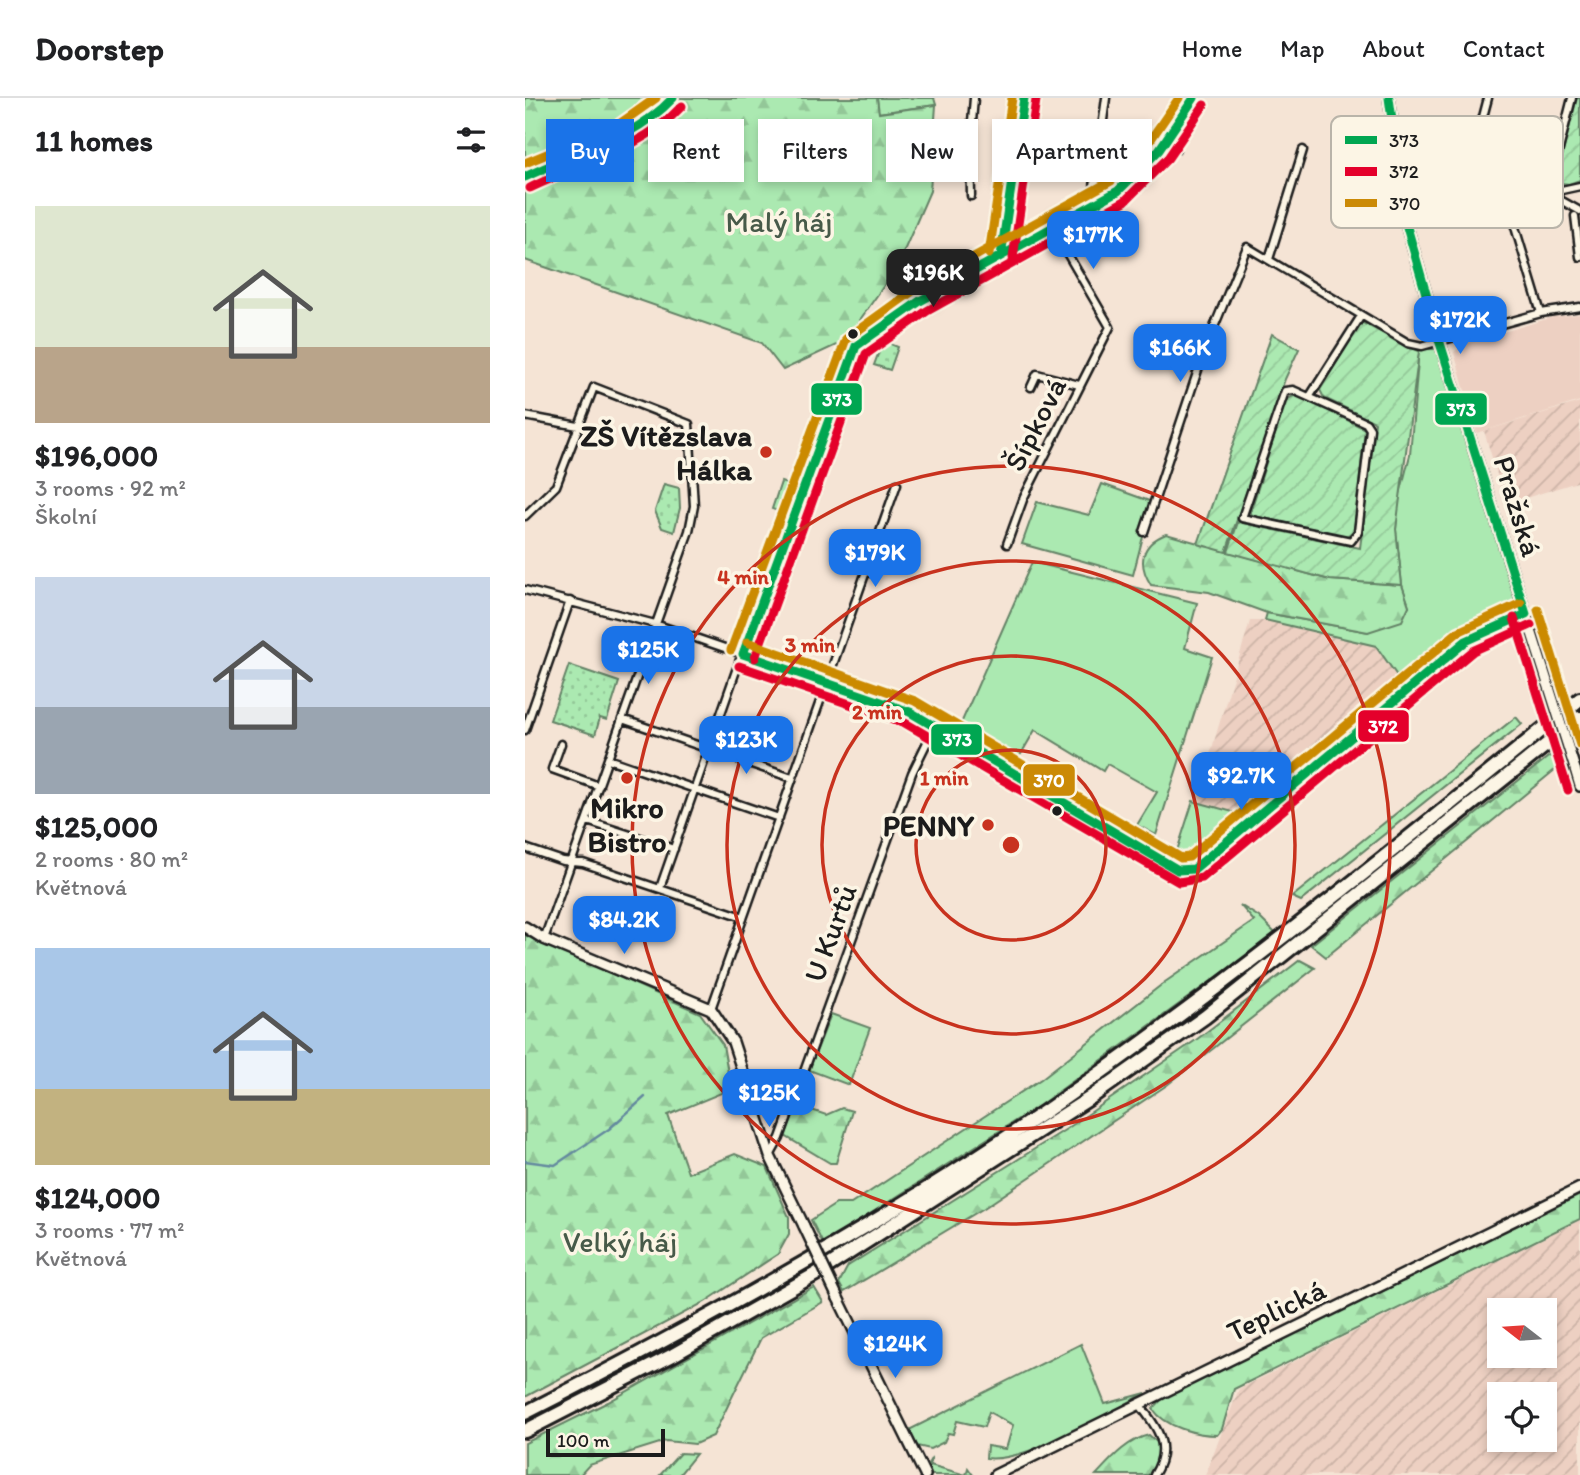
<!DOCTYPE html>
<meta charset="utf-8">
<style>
:root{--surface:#fff;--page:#f2f2f2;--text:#202124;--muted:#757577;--line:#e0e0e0;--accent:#1a73e8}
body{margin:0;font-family:Itim,sans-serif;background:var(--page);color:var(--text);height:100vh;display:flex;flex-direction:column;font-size:26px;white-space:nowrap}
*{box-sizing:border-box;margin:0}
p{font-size:23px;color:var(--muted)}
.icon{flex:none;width:38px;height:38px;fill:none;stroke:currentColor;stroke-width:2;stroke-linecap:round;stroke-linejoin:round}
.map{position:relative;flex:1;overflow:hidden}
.drawer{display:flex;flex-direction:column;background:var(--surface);width:525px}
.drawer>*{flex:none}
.guide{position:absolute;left:21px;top:21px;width:665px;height:63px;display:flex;gap:14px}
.needle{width:46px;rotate:287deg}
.buttons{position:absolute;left:962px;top:1200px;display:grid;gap:14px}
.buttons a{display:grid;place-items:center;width:70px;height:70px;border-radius:0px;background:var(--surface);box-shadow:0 4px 10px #0003;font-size:35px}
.scale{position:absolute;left:21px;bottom:18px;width:119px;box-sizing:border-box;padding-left:7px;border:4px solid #1c1c1c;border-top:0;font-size:19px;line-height:24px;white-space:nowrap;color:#1c1c1c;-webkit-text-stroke:5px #fcf5e5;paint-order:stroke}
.price{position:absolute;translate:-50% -60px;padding:0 16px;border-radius:14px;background:var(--accent);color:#fff;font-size:23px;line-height:46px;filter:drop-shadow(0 2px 4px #0008)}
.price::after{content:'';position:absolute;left:50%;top:42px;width:21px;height:16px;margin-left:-10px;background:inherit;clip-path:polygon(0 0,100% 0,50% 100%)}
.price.on{background:#222;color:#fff}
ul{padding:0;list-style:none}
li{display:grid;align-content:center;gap:14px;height:371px;padding:0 35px}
li span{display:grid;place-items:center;height:217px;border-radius:0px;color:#555}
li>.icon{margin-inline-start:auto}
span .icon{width:126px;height:126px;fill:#fffc;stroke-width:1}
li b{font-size:30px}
h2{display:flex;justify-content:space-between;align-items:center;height:84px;padding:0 35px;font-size:30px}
.chip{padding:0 24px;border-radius:0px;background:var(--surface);box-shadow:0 4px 10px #0003;font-size:24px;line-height:63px}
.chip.on{background:var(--accent);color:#fff}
header{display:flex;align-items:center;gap:42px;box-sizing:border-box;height:98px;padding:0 35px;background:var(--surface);border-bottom:2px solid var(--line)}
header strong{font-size:33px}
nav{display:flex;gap:38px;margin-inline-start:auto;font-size:24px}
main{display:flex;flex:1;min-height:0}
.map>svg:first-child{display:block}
</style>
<header>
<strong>Doorstep</strong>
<nav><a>Home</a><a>Map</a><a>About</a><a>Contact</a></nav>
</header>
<main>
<section class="drawer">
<h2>11 homes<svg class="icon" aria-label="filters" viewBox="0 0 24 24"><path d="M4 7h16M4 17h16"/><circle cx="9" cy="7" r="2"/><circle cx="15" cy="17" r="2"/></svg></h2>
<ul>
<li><span style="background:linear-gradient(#dfe7d0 65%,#b9a48a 0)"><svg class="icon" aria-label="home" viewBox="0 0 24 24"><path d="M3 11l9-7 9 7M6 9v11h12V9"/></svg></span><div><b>$196,000</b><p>3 rooms · 92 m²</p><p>Školní</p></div></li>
<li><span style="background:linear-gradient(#c9d6e8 60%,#9aa5b1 0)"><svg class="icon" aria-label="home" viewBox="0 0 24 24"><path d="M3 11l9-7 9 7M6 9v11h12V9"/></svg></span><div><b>$125,000</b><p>2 rooms · 80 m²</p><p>Květnová</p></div></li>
<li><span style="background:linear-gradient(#a9c7e8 65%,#c2b280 0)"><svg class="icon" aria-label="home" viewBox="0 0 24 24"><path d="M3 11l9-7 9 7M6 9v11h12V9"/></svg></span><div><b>$124,000</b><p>3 rooms · 77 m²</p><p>Květnová</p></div></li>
</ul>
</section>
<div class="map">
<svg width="1055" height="1377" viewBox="0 0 1055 1377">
<defs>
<pattern id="industrial-furrows" width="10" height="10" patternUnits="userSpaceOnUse" patternTransform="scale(1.75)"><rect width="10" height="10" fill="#edd0c2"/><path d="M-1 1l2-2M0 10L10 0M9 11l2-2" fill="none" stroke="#cbb2a6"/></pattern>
<pattern id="forest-firs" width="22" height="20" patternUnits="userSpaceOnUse" patternTransform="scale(1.75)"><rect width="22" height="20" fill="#abe9b1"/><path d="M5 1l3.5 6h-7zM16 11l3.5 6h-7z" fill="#93c798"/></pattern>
<pattern id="park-dots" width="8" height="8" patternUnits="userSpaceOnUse" patternTransform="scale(1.75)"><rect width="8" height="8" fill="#abe9b1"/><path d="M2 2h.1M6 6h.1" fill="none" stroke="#93c798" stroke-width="1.8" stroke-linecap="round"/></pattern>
<pattern id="garden-furrows" width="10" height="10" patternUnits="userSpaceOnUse" patternTransform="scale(1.75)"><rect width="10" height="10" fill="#abe9b1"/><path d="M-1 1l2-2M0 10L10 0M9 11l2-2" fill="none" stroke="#93c798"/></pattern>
</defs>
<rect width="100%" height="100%" fill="#f5e4d5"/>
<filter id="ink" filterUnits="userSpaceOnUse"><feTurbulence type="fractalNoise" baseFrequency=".0143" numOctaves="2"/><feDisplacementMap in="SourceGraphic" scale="14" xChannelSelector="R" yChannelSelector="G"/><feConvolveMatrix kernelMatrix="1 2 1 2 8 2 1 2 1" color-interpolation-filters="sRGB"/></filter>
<g filter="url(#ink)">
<path fill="#edd0c2" d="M1055,216V303L952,335L929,254L939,246L1028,219Z"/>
<path fill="url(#industrial-furrows)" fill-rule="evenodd" d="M1055,304V383L981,406L959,333Z
M725,523H743L851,548L875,582L714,716L671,704Z
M1055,1122V1377H680L714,1291ZM975,1213H1020V1258H975ZM975,1297H1020V1342H975Z"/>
<path fill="#abe9b1" stroke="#648266" stroke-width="2" d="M352,0H409L411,7L353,15Z
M112,36L101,69L91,70L74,51Z
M894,251H914L994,507L986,515L950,529L671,762L658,764L650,759L668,703L715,716L875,582L851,548L740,522L742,515L843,534L884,508L877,487L871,432L873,404L885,357Z
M256,384L270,389L261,416L247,411Z
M577,386L627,404L608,477L497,446L512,404L564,417Z
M507,464L672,505L660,550L687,559L631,737L612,727L632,694L582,666L578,673L510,632L492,663L434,630Z
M991,619L997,626L776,803L767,799Z
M715,807L734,819L751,836L515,1007L298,1146L286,1122L311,1106H326L516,981L640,884L729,823Z
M306,916L345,930L324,987L284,972Z
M556,1246L580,1306L621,1295C584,1314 500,1366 461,1360L462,1348L481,1351L488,1327L464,1314L459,1329L432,1323L428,1336L423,1335L419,1344L405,1351L392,1348L384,1332Z
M407,1359L405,1367L441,1377L443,1370L448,1377H406L403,1366Z"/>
<path fill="url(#forest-firs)" stroke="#648266" stroke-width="2" fill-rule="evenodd" d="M0,0H352L354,15L411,7L405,93L372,169L320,243L258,272L237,245L0,162ZM111,37L101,69L91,70L74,51Z
M641,436L805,482L877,487L884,508L877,523L843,534L742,515L684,494L626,487C612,465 616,446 641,436Z
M1027,656L1031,671L801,859L786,847Z
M0,837L175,915L198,947L206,991L143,1017L163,1075L210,1056L242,1069L264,1119V1136L253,1156L180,1204L0,1299Z
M775,862L790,870L642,987L459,1110L319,1194L314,1185L323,1168L543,1030L671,942Z
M272,1007L301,1017L317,1010L327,1013L311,1065H305L260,1038Z
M1055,1097V1121L709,1291L697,1331L692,1337C671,1337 640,1329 628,1311L637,1301L660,1289Z
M289,1189L298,1204L236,1240L188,1338L170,1346L141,1343L64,1367L55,1377H0V1345L83,1304Z
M624,1337L633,1345L635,1358L625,1377H571C586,1361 602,1342 624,1337Z
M155,1355L171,1356L154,1377H135Z"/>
<path fill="url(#park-dots)" stroke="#648266" stroke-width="2" d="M358,243L373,249L365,272L349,267Z
M139,386L154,390L155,410L149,434L137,430L130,413Z
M44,567L94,584L82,622L75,620L70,637L25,622Z"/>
<path fill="url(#garden-furrows)" stroke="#648266" stroke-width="2" d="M1052,0H1055V82L1044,86L1036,85L1032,77Z
M836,224L894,253L871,431L877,487L805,482L703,454L713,424L835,450L850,324L799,300L795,292Z
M747,236L774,251L760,281L701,454L673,446Z
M772,296L840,331L829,433L822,438L729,418L725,415L761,302Z"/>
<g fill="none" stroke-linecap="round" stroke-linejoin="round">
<path stroke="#64899e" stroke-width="2.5" d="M0,1063L30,1067L84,1031L120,999"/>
<defs>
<path id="street" d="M1047,0L1023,95L1055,88
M868,30L885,36L978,86L1023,95L1055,113
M646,35L651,52
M945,68L963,0
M980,96L1016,215
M446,98L445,48L449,0
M566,111L581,0
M1050,118L1055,159
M476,158L499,0
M744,161L778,52
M506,289L512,276L554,287
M768,292L841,325L845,331L833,434L826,443L717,420L760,293Z
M785,298L836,218
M0,318L53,328
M0,418L31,388L69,289L164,326L169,408L164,433L19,841
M619,434L680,251L722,149L883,245L897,248L1016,215L1055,209
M482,446L499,399L585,229L528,131
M0,492L130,526L385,614L653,772L669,771L941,543L1001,516
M97,621L267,680
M0,632L45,503
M36,646L27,671L74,688
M83,661L254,720
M62,723L149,751
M0,750L38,763L58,765L218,819
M135,790L214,564L331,248L395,203L593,93L634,52L669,0
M186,911L372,386
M245,1058L255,1040L387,675L410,628
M614,1306C633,1331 647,1348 629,1377"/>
<path id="secondary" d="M864,0L882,129L915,245L1023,586
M0,79C48,53 113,45 148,0
M1050,671L1055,688
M0,829L19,841L186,911L208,944L245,1058L279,1128
M313,1200L400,1377
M470,1377L1055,1090"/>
<path id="highway" d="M0,1315C192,1217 382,1112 558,987C730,866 892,733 1055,601
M0,1333L148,1257L291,1176L565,1000L680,919L1055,620"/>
</defs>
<use href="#street" stroke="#1c1c1c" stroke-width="11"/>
<use href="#secondary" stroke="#1c1c1c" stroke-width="14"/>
<use href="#highway" stroke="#1c1c1c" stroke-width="18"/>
<use href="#street" stroke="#fcf5e5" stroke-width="6"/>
<use href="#secondary" stroke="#fcf5e5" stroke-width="9"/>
<use href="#highway" stroke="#fcf5e5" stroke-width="12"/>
<defs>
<path id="secondary-bridge" d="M1023,586L1050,671
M279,1128L313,1200"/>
</defs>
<use href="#secondary-bridge" stroke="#1c1c1c" stroke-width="14" stroke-linecap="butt"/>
<use href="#secondary-bridge" stroke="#fcf5e5" stroke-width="9"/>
<defs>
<path id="bus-1" d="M864,0L882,129L915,245L1001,516
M0,79C51,54 108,43 148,0
M476,158L499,0
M218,556L385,614L653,772L669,771L941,543L1001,516
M218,556L331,248L395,203L593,93L634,52L669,0"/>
<path id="bus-2" d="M5,90C58,64 115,53 157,8
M488,160L511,2
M989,520L1043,692
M230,560L341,256L402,213L600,103L643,60L679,7
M214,568L380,625L654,784L677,780L948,553L1006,527"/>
<path id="bus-3" d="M0,65L93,27L131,0
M464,156L487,0
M1013,512L1055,647
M222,544L390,603L656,760L664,759L933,534L996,505
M206,552L321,241L389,192L586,83L624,44L654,0"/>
</defs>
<use href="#bus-1" stroke="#fcf5e5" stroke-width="14"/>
<use href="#bus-2" stroke="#fcf5e5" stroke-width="14"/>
<use href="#bus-3" stroke="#fcf5e5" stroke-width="14"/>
<use href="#bus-1" stroke="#00a651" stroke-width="9"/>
<use href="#bus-2" stroke="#e4002b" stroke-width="9"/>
<use href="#bus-3" stroke="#cb8a06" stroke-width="9"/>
</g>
</g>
<g fill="none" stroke="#c8321e" stroke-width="3.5">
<circle cx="486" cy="747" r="95"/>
<circle cx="486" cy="747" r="189"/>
<circle cx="486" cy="747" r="284"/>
<circle cx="486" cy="747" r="379"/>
</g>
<g fill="#1c1c1c" stroke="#fcf5e5" stroke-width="2.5">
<circle cx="328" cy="236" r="6"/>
<circle cx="532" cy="713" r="6"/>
</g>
<g fill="#c8321e" stroke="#fcf5e5" stroke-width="2.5">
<circle cx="241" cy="354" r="7"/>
<circle cx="102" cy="680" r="7"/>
<circle cx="463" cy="727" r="7"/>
</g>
<g text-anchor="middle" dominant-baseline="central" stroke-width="7" stroke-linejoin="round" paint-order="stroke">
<g font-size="30" fill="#475a49" stroke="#fcf5e5">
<text x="254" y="123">Malý háj</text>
<text x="95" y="1143">Velký háj</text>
</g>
<g font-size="30" fill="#1c1c1c" stroke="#fcf5e5">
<text transform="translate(510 326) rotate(-63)">Šípková</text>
<text transform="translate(993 408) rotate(73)">Pražská</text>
<text transform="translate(305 835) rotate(-70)">U Kurtů</text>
<text transform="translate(751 1212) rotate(-26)">Teplická</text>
</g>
<g font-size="30" font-weight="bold" fill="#1c1c1c" stroke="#fcf5e5" text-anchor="end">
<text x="227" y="337">ZŠ Vítězslava<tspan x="227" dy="34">Hálka</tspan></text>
<text x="102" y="709" text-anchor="middle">Mikro<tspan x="102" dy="34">Bistro</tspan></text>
<text x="449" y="727">PENNY</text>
</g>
</g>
<rect x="806" y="18" width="232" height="112" rx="10" fill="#fcf5e5" stroke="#b9b4a9" stroke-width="2"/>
<rect x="820" y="38" width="32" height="8" fill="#00a651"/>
<rect x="820" y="69" width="32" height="9" fill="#e4002b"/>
<rect x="820" y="101" width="32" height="8" fill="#cb8a06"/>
<g font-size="19" fill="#1c1c1c">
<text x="864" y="49">373</text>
<text x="864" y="80">372</text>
<text x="864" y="112">370</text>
</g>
<circle cx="486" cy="747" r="10" fill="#c8321e" stroke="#fcf5e5" stroke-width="3.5"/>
<g font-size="21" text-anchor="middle" font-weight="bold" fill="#c8321e" stroke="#fcf5e5" stroke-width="7" stroke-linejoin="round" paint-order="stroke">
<text x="218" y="486">4 min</text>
<text x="285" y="554">3 min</text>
<text x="352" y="621">2 min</text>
<text x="419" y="687">1 min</text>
</g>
<g stroke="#fcf5e5" stroke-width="2.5">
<rect x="285" y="284" width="53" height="34" rx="7" fill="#00a651"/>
<rect x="909" y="294" width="54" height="34" rx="7" fill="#00a651"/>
<rect x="832" y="611" width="53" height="34" rx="7" fill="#e4002b"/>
<rect x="405" y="625" width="53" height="33" rx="7" fill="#00a651"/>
<rect x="497" y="665" width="54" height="34" rx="7" fill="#cb8a06"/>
</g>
<g font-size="19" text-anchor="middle" font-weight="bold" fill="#fff">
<text x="312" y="308">373</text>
<text x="936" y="318">373</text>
<text x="858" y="635">372</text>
<text x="432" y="648">373</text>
<text x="524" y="689">370</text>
</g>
</svg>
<div class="buttons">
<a><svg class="needle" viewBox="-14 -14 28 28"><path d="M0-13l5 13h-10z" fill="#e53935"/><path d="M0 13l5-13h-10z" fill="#757577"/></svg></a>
<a><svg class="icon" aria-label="locate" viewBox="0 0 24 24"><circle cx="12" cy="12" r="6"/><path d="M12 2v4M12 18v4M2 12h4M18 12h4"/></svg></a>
</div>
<div class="scale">100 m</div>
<b class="price" style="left:568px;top:173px">$177K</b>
<b class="price on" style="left:408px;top:211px">$196K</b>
<b class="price" style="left:935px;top:258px">$172K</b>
<b class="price" style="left:655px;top:286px">$166K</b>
<b class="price" style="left:350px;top:491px">$179K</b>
<b class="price" style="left:123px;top:588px">$125K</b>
<b class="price" style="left:221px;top:678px">$123K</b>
<b class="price" style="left:716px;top:714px">$92.7K</b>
<b class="price" style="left:99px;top:858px">$84.2K</b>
<b class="price" style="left:244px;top:1031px">$125K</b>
<b class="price" style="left:370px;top:1282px">$124K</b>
<div class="guide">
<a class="chip on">Buy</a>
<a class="chip">Rent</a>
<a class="chip">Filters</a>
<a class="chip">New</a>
<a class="chip">Apartment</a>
</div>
</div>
</main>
